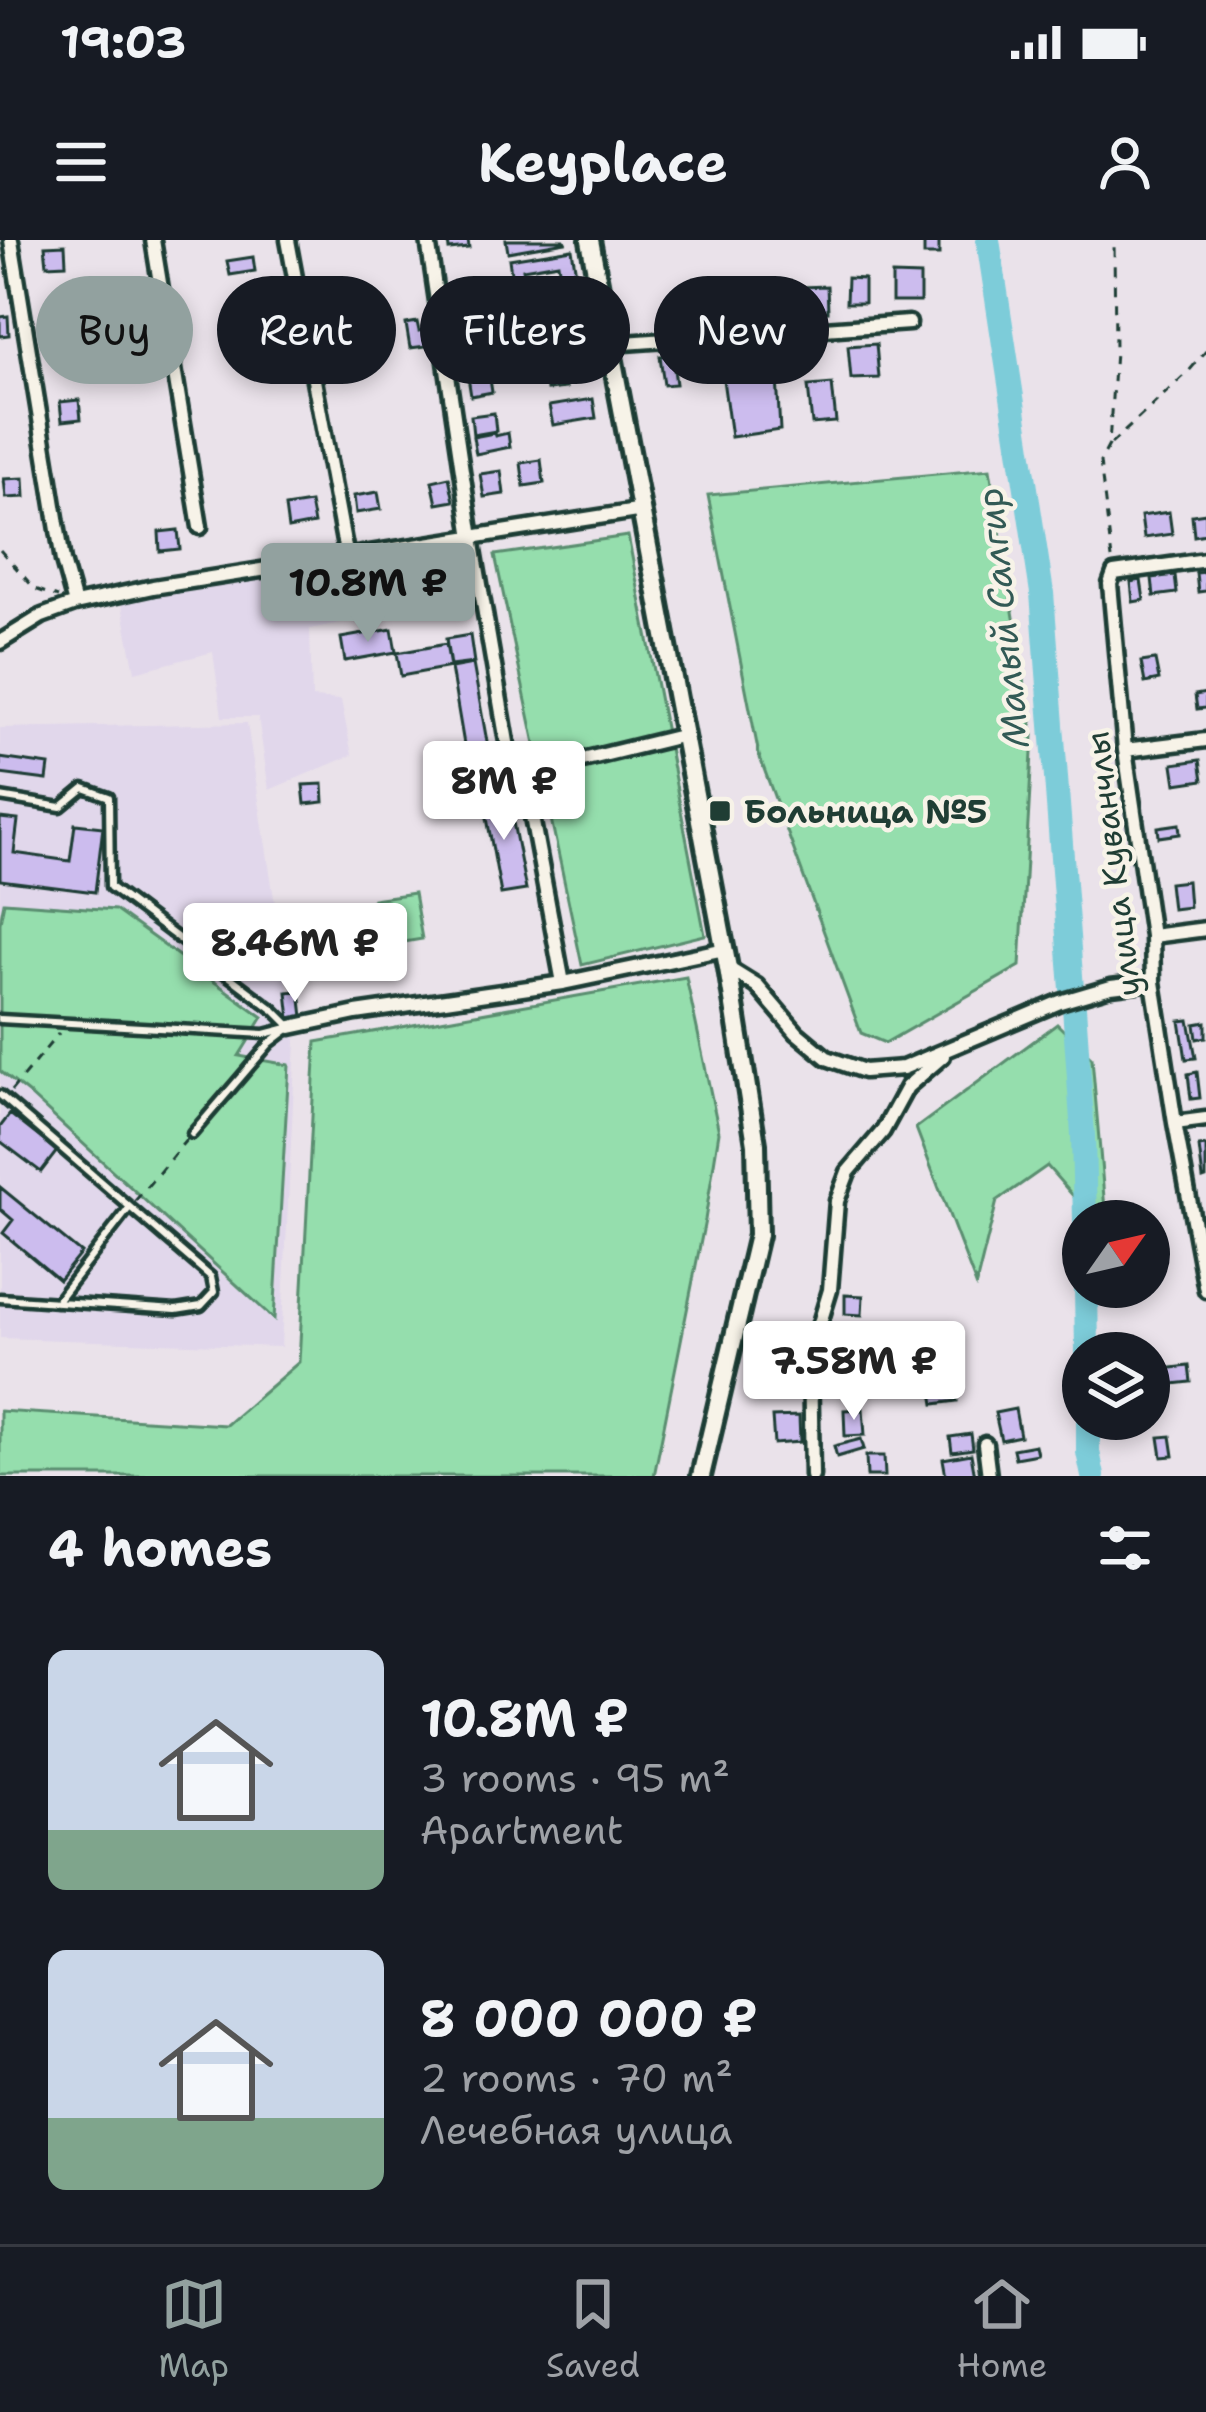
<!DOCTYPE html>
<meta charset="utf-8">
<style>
:root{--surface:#171b24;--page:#20242c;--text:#f1f3f6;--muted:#9ea1a6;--line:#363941;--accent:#92a19f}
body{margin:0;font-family:"Shantell Sans",sans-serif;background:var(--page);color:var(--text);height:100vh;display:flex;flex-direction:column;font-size:45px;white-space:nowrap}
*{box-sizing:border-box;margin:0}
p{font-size:39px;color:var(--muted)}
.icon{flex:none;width:66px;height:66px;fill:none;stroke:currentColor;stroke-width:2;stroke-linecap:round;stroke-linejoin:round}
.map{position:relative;height:1236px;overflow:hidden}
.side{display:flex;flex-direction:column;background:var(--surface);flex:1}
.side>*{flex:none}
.hud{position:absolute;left:36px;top:36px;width:1134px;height:108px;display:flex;gap:24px}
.needle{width:78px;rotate:56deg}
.controls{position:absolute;left:1062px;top:960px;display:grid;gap:24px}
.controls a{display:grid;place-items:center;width:108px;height:108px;border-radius:50%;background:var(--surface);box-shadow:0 6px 18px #0003;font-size:60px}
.price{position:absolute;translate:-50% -102px;padding:0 27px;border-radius:12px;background:#fff;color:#222;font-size:39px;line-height:78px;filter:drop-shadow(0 3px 6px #0008)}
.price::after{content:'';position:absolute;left:50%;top:72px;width:36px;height:27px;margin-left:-18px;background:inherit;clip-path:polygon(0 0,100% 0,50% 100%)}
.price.selected{background:var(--accent);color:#111}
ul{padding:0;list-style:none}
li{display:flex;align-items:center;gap:36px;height:300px;padding:0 48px}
li span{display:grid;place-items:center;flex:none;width:336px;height:240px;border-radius:18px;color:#555}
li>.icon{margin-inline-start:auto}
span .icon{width:144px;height:144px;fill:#fffc;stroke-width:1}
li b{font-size:51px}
h2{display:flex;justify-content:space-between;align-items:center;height:144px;padding:0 48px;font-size:51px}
.pill{padding:0 42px;border-radius:54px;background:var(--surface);box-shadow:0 6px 18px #0003;font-size:42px;line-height:108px}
.pill.selected{background:var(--accent);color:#111}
.status{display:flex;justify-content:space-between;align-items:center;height:84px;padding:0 60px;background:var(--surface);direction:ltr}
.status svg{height:33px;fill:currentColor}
header{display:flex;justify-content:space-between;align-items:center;height:156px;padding:0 48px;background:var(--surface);font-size:54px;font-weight:700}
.tabs{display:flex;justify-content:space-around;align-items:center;height:168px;border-top:3px solid var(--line);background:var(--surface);font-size:33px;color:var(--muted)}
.tabs a{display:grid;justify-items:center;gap:6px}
.tabs .selected{color:var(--accent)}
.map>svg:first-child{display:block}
</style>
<div class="status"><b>19:03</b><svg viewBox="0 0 49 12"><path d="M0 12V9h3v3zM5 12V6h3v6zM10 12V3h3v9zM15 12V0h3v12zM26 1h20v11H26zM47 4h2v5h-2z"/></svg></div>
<header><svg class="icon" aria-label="menu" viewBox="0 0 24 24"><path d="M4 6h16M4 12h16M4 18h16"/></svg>Keyplace<svg class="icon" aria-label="person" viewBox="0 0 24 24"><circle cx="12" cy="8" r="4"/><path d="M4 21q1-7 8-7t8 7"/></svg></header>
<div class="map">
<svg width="1206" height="1236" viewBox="0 0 1206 1236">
<rect width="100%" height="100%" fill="#eae2ea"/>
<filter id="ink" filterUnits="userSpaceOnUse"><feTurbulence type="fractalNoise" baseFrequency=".00833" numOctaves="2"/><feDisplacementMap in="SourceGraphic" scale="24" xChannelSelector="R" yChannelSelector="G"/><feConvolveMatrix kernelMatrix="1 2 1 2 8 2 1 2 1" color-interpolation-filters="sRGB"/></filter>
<g filter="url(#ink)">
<path fill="#e1d7eb" d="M467,304L475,355L310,389L312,458L341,460L352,515L269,550L258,477H222L213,412L135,432L120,355Z
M247,483L296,801L281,1107L0,1098V488Z"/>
<path fill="#95dead" stroke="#5a8e70" stroke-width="3" d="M990,229L1033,495L1020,726L885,803L861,793L759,515L708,255Z
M628,296L705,695L582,725L495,315Z
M414,653L422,699L381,706L373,659Z
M4,662L115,670L263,777L239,816L289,825L274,1079L29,854L0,831V682Z
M686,737L719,892L705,980L654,1236H0V1171L226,1185L299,1122L316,802Z
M1057,784L1092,818L1106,981H1095L1047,926L997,961L976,1045L916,888Z"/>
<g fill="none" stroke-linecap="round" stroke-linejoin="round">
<path stroke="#7dccd9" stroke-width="24" d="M988,0L1042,353L1072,749
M1074,767L1083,895L1085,981
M1086,1047L1087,1113
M1088,1179V1212L1093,1236"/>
</g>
<path fill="#ccbcee" stroke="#1f3d34" stroke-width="3" d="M448,0H468L469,8L449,10Z
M506,0H564L565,2L508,12Z
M924,0H939V15H924Z
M65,5L66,24L47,25L45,6Z
M572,9L576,34L560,36L558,23L523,29L526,47L513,48L509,19Z
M253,17L255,31L230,35L227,21Z
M892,35L920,36V62H892Z
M847,38L864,39V63H846Z
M756,42L757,70L735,71L733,43Z
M827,46L828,71L802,72L801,47Z
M148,73L149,92L130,94L128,75Z
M8,76L9,95L0,96V77Z
M417,82L419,91L423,90L426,106L410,108L406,84Z
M775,104L780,190L731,197L721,125L674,129L676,144L664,145L660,116Z
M876,104L879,138L851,139L848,106Z
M564,129L566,148L547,150L545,131Z
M489,133L492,152L471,156L468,137Z
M832,144L836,182L812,184L808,146Z
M593,159L596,178L553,185L549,166Z
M79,160L81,179L62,181L60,162Z
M494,173L496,191L473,195L471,176Z
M494,193L495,196L508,193L510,207L476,214L473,197Z
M541,220L544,243L524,246L521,223Z
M501,231L504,254L484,257L480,234Z
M449,237L454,261L437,264L432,241Z
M24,238L25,257L6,258L4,239Z
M378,252L381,269L356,273L354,256Z
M310,263L314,284L288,289L285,267Z
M1169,272L1172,294L1144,298L1141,276Z
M1206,273V294L1194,296L1192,275Z
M178,290L180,309L160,311L159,292Z
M1206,332V351L1198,352L1196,333Z
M1175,335L1177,353L1154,356L1152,338Z
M1141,340L1144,360L1133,362L1131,342Z
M392,389L396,412L345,421L341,398Z
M470,395L474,423L450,426L446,399Z
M446,404L450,427L401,436L397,413Z
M1155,420L1159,440L1145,443L1141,422Z
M473,424L491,524L468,528L451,428Z
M1206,453V468L1197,469L1195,455Z
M0,518L49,525L47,540L0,534Z
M1200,520L1203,540L1176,544L1173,524Z
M323,544L324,562L305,564L303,545Z
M507,551L526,650L501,654L483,556Z
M0,578L18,580L14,613L70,621L75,584L103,587L95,652L0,640Z
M1179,584L1180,594L1159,597L1158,587Z
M1187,641L1189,667L1172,669L1169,643Z
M296,690L301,717L286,720L281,692Z
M300,751L303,777L290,779L287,752Z
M1189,780L1196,818L1186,819L1180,781Z
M1206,782V797L1197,799L1195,784Z
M1197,832L1200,858L1191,859L1188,834Z
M10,874L57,911L41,932L0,901V887Z
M1206,906V938L1203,939L1199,907Z
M0,947L81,1013L59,1040L3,993L13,980L0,969Z
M845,1055L863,1056L862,1075L845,1074Z
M1189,1126L1191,1142L1164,1145L1163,1129Z
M955,1149L957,1161L934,1164L932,1152Z
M863,1169L865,1195L845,1196L844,1170Z
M1015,1169L1020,1196L1001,1200L995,1173Z
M799,1176L800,1202L774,1204L772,1177Z
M971,1194L973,1209L952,1212L950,1197Z
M1171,1196L1174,1216L1162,1217L1159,1197Z
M861,1199L864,1209L837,1217L834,1206Z
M1035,1205L1037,1214L1015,1218L1013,1209Z
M971,1214L975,1236H946L943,1219Z
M866,1216H884L885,1236H867Z"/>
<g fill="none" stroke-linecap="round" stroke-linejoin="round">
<defs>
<path id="lane" d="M0,557L61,567L84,548L109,557L110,647L274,770L291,787L270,803L192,894
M0,779L265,794L288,788
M0,855L211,1037L214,1052L201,1066L176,1070L0,1058
M56,1062L130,967"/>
<path id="street" d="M11,0L63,321L75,364
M153,0L200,287
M288,0L347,318
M428,0L472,298L513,537L685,495
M610,104L909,83
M1206,320L1114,333L1110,344L1125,510L1152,696L1153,742L1175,883L1206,1050
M0,402L42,376L75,364L153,347L643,270
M1125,510L1206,500
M524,534L563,743
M1152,696L1206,689
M728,728L757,746L797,793L827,818L864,831L903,828L1060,762L1111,747L1153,742
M291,787L356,773L563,743L725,709
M1175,883L1206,879
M985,1204L989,1236
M812,1236L810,1116L830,1050L837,961L848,932L883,891L907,847L943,816"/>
<path id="secondary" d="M590,0L728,728L756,904L758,995L701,1236"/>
</defs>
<use href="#lane" stroke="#1f3d34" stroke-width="15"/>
<use href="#street" stroke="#1f3d34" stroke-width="21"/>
<use href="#secondary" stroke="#1f3d34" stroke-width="26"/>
<path stroke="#1f3d34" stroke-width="3" stroke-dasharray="9 9" stroke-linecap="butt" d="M1111,204L1189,131L1206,111
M0,310L35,349L58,357
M1112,319L1100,222L1109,205L1115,111L1114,0
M11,851L59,793
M135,961L187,899"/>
<use href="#lane" stroke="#f7f3e8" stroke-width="6"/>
<use href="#street" stroke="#f7f3e8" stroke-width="12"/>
<use href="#secondary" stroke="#f7f3e8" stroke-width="16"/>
</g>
</g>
<rect fill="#1f3d34" stroke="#f7f3e8" stroke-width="4.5" x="708" y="559" width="24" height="24" rx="6"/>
<g text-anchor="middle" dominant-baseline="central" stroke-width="9" stroke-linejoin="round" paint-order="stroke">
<g font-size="33" font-weight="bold" fill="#1f3d34" stroke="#f7f3e8" text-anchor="start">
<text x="744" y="571">Больница №5</text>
</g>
<g font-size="33" fill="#1f3d34" stroke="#f7f3e8">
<text transform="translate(1113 624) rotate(-97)">улица Куванчлы</text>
</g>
<g font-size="36" font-style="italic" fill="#325a55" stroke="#f7f3e8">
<text transform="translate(1003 378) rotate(-96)">Малый Салгир</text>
</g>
</g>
</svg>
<div class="controls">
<a><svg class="needle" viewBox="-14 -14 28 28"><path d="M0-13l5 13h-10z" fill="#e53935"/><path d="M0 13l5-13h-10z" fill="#9ea1a6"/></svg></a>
<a><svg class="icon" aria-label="layers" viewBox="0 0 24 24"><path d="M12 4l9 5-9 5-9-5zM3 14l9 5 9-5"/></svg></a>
</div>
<b class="price selected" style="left:368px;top:405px">10.8M ₽</b>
<b class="price" style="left:504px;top:603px">8M ₽</b>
<b class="price" style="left:295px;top:765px">8.46M ₽</b>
<b class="price" style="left:854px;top:1183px">7.58M ₽</b>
<div class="hud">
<a class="pill selected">Buy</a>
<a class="pill">Rent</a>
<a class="pill">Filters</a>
<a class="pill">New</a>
</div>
</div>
<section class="side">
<h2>4 homes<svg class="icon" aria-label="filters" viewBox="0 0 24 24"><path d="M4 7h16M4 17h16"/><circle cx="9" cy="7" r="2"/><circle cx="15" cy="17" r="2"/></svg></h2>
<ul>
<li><span style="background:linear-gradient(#c9d6e8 75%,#7fa58c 0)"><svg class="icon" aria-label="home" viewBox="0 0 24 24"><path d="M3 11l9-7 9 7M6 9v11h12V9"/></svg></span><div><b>10.8M ₽</b><p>3 rooms · 95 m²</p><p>Apartment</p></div></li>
<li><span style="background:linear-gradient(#c9d6e8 70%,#7fa58c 0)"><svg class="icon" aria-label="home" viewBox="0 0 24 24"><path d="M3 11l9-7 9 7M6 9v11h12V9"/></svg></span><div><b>8 000 000 ₽</b><p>2 rooms · 70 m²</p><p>Лечебная улица</p></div></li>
</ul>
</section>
<nav class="tabs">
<a class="selected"><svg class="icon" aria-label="map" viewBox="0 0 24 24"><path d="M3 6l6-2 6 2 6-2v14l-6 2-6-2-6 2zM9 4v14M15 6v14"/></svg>Map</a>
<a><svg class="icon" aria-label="saved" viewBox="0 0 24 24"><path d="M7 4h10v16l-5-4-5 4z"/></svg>Saved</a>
<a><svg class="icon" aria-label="home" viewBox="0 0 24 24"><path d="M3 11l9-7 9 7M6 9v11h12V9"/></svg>Home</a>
</nav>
